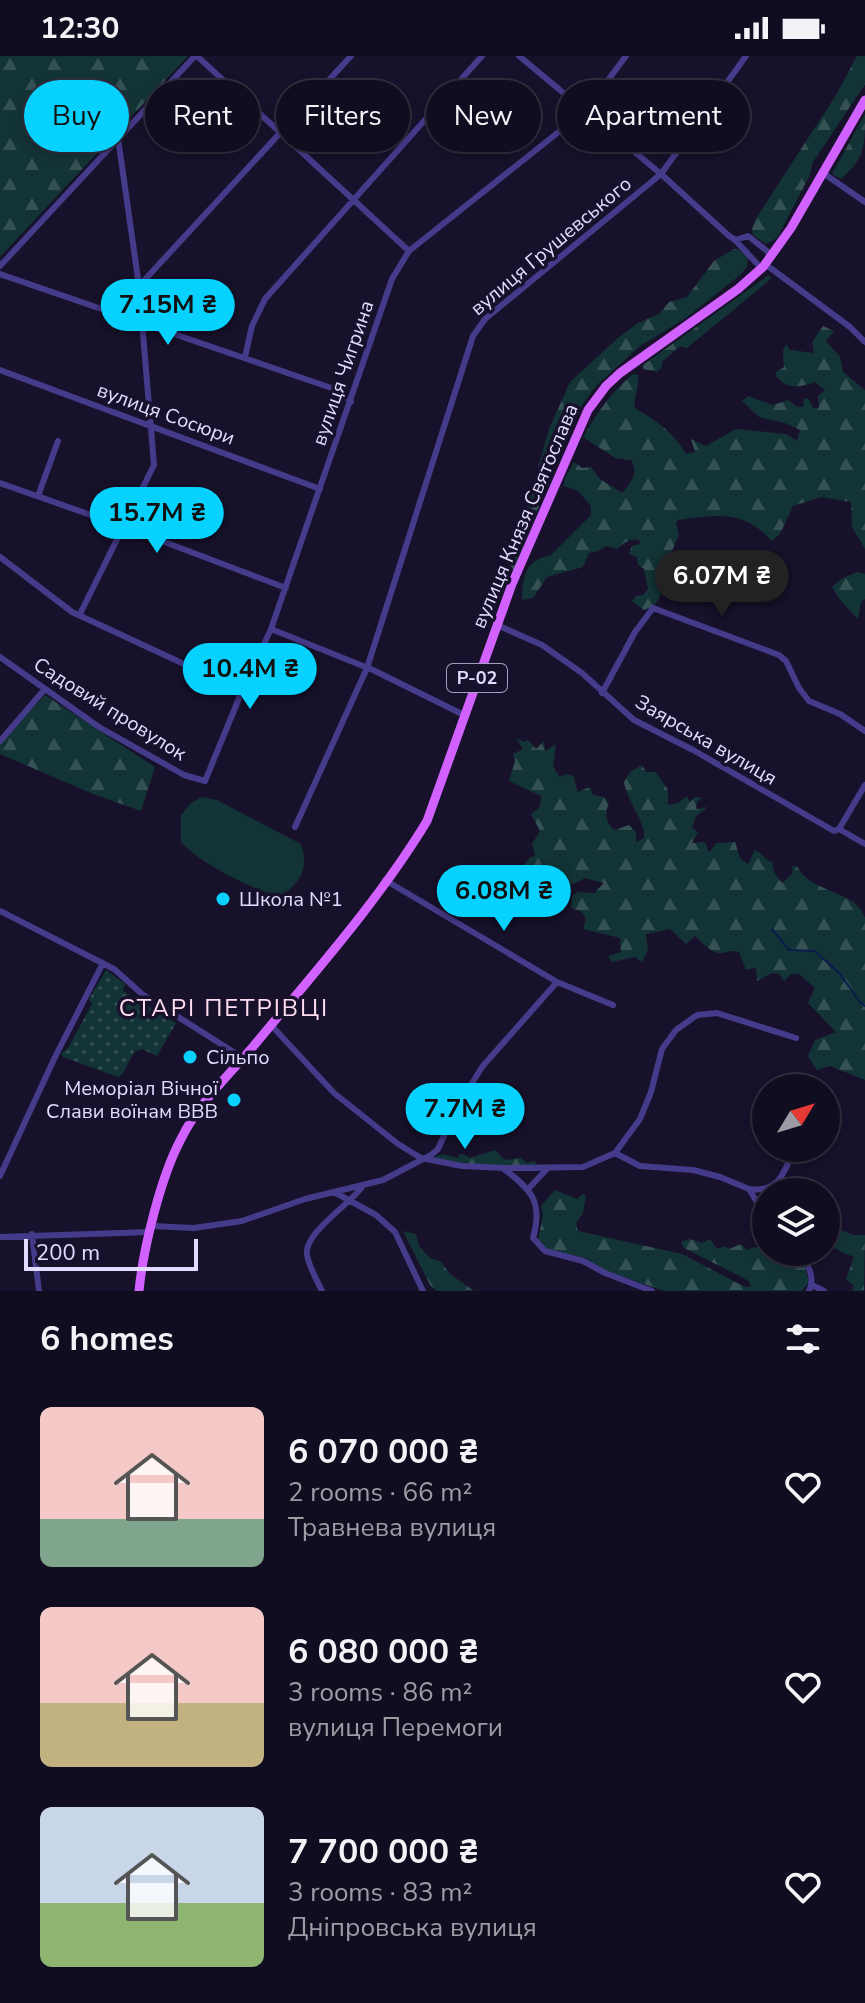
<!DOCTYPE html>
<meta charset="utf-8">
<style>
:root{--surface:#110d20;--page:#1e1b2d;--text:#f1f3f6;--muted:#9c9ca5;--line:#302d3e;--accent:#07d2ff}
body{margin:0;font-family:"Nunito Sans",sans-serif;background:var(--page);color:var(--text);height:100vh;display:flex;flex-direction:column;font-size:30px;white-space:nowrap}
*{box-sizing:border-box;margin:0}
p{font-size:26px;color:var(--muted)}
.icon{flex:none;width:44px;height:44px;fill:none;stroke:currentColor;stroke-width:2;stroke-linecap:round;stroke-linejoin:round}
.map{position:relative;height:1235px;overflow:hidden}
.sheet{display:flex;flex-direction:column;background:var(--surface);flex:1}
.sheet>*{flex:none}
.top-card{position:absolute;left:24px;top:24px;width:818px;height:72px;display:flex;gap:16px}
.needle{width:52px;rotate:52deg}
.fabs{position:absolute;left:752px;top:1018px;display:grid;gap:16px}
.fabs a{display:grid;place-items:center;width:88px;height:88px;border-radius:50%;background:var(--surface);box-shadow:0 4px 12px #0003,0 0 0 2px var(--line);font-size:40px}
.scale{position:absolute;left:24px;bottom:20px;width:174px;box-sizing:border-box;padding-left:8px;border:4px solid #e2dbff;border-top:0;font-size:22px;line-height:28px;white-space:nowrap;color:#e2dbff;-webkit-text-stroke:6px #17112b;paint-order:stroke}
.price{position:absolute;translate:-50% -68px;padding:0 18px;border-radius:28px;background:var(--accent);color:#111;font-size:26px;line-height:52px;filter:drop-shadow(0 2px 4px #0008)}
.price::after{content:'';position:absolute;left:50%;top:48px;width:24px;height:18px;margin-left:-12px;background:inherit;clip-path:polygon(0 0,100% 0,50% 100%)}
.price.on{background:#222;color:#fff}
ul{padding:0;list-style:none}
li{display:flex;align-items:center;gap:24px;height:200px;padding:0 40px}
li span{display:grid;place-items:center;flex:none;width:224px;height:160px;border-radius:12px;color:#555}
li>.icon{margin-inline-start:auto}
span .icon{width:96px;height:96px;fill:#fffc;stroke-width:1}
li b{font-size:34px}
h2{display:flex;justify-content:space-between;align-items:center;height:96px;padding:0 40px;font-size:34px}
.chip{padding:0 28px;border-radius:36px;background:var(--surface);box-shadow:0 4px 12px #0003,0 0 0 2px var(--line);font-size:28px;line-height:72px}
.chip.on{background:var(--accent);color:#111}
.status{display:flex;justify-content:space-between;align-items:center;height:56px;padding:0 40px;background:var(--surface);direction:ltr}
.status svg{height:22px;fill:currentColor}
.map>svg:first-child{display:block}
</style>
<div class="status"><b>12:30</b><svg viewBox="0 0 49 12"><path d="M0 12V9h3v3zM5 12V6h3v6zM10 12V3h3v9zM15 12V0h3v12zM26 1h20v11H26zM47 4h2v5h-2z"/></svg></div>
<div class="map">
<svg width="865" height="1235" viewBox="0 0 865 1235">
<defs>
<pattern id="grass-dots" width="8" height="8" patternUnits="userSpaceOnUse" patternTransform="scale(2)"><rect width="8" height="8" fill="#133436"/><path d="M2 2h.1M6 6h.1" fill="none" stroke="#355154" stroke-width="1.8" stroke-linecap="round"/></pattern>
<pattern id="forest-firs" width="22" height="20" patternUnits="userSpaceOnUse" patternTransform="scale(2)"><rect width="22" height="20" fill="#133436"/><path d="M5 1l3.5 6h-7zM16 11l3.5 6h-7z" fill="#355154"/></pattern>
</defs>
<rect width="100%" height="100%" fill="#17112b"/>
<path fill="url(#grass-dots)" d="M106,914L125,928L123,935L176,967L157,1000L142,993L134,996L122,1019L118,1021L63,1001L61,997L68,992L92,948L89,943Z"/>
<path fill="url(#forest-firs)" d="M0,0H188L0,201Z
M857,0H865V28L813,106L809,121L777,182L766,188L753,179L752,173L755,164L836,39Z
M865,58C865,90 865,102 841,123L832,118Z
M734,193L740,194L748,203L747,211L740,219L686,262L640,290L598,328L584,346L567,379L513,517L509,515L549,373L570,326L619,281L638,267L659,258L669,246L687,241L714,205Z
M769,219L771,223L687,292L680,290L662,306V311L657,316L643,313V309Z
M823,270L834,275L826,285L840,301L843,316L865,334V493L852,471L851,446L821,441L793,450L780,478L772,485C743,453 717,459 678,464L676,467L679,479L664,513C668,526 662,539 654,550L644,554L632,545L636,540L643,539L648,533L644,513L638,509L637,501L629,498L632,490L640,488L639,484C629,482 624,487 618,493L606,490L598,495L589,497L583,511L547,521L533,542L522,544C522,522 526,502 550,500L591,459V450L578,435L564,430L565,422L574,406L582,412L591,411L600,423L622,437C631,427 639,417 631,404L615,402L583,381C597,357 611,336 633,318L638,319C640,331 633,341 635,352C656,365 674,376 686,398L695,396L691,383L706,390L736,373L786,378L797,385L800,374L785,367L759,361L742,345L748,340L773,349L788,344L797,351H803L804,342L809,343L813,352H819L818,340L825,334L815,326C800,332 783,334 775,317L784,311L783,295L786,288L790,294L814,297L812,286Z
M857,516L865,518V543L861,546L858,563L840,544L832,531L841,523Z
M45,639L155,711L141,755L93,738L0,698V687Z
M516,682L524,686L528,684L536,693L544,685L545,695L556,688L553,711L560,721L565,718L574,720L577,736L590,731L593,739L604,741L609,747C604,758 606,766 614,774L629,769L636,776V786L644,782C646,766 627,745 624,726L630,716L642,709L646,716H656L668,734V749L678,747L687,740L690,746L695,741L702,742L697,746L696,753L708,751L696,760L692,772L698,776L692,787L705,786L709,797L716,787L735,786L740,802L748,808L755,794C762,797 764,803 772,806L774,816L782,827L793,817L792,810H797C810,838 856,833 865,862V1024L830,1010L817,1014L808,1000L815,984L836,976L808,947L815,932L799,918H791L784,925L779,918L772,917L757,925L756,912L746,914L739,896C730,893 726,898 718,897C709,895 701,885 695,880L686,888L670,873L646,878L648,894L642,906L635,901L612,906L608,900L621,896L620,882L583,873L586,863L582,856L571,852L572,840L577,836L594,837L604,827L585,822L555,837L529,832L522,812L530,801L535,800L532,788L540,775L531,758L540,751L541,740L509,725L515,705L513,698L523,693Z
M495,1094L505,1104L521,1102L527,1107L535,1105L536,1108L534,1111L463,1108L432,1102L443,1098L457,1102L461,1097L470,1102Z
M555,1134L577,1143L583,1138L586,1140L583,1157L576,1167L578,1175L682,1198L745,1231H751L749,1225L684,1192L681,1186L690,1183L702,1187L710,1183L717,1193L724,1190L729,1193L741,1188L747,1194L754,1191L766,1192V1196H773L777,1205L797,1208L789,1196H796L803,1204L809,1226L802,1235H664L607,1215L585,1202L547,1193L538,1184L543,1159L541,1150Z
M826,1168L853,1179H865L864,1235H852L854,1230L846,1223L854,1201C834,1193 826,1191 826,1168Z
M403,1175L416,1178L419,1190L430,1202L440,1205L450,1218L474,1235H437L430,1229Z"/>
<path fill="#133436" d="M202,741L217,744L301,788C309,813 301,827 279,841C250,832 201,808 181,786V759L191,747Z"/>
<g fill="none" stroke-linecap="round" stroke-linejoin="round">
<path stroke="#0a1c4b" stroke-width="2" d="M772,873L789,894L815,895L840,918L860,946L865,950"/>
<path stroke="#453b8b" stroke-width="6" d="M197,0L409,195
M519,0L661,118L728,179L735,184L748,180L772,199
M823,117L865,146
M735,184L761,212
M765,208L850,271L865,286
M0,210L195,0
M0,218L340,335L351,346
M139,230L351,0
M245,301L252,270L265,243L482,0
M0,314L320,433
M0,427L125,471L286,532
M38,440L58,385
M0,501L72,556L242,635
M80,558L154,409L139,230L118,82
M497,569L542,589L582,617L634,664L693,694L834,775L839,773L865,788
M271,573L373,614L464,659
M0,601L99,671L184,719L205,725L242,635L271,573L392,223L409,195L585,55L626,0
M602,637L635,576L653,552L779,599L786,605L799,632L809,645L840,658L865,675
M0,685L44,634
M295,771L367,612L473,280L485,263L661,118L746,0
M839,773L865,729
M385,824L557,926L613,949
M0,855L114,913L142,938L243,1002
M271,969L334,1037L398,1088L421,1102L462,1110L504,1112L583,1111L615,1097L640,1063L651,1036L662,993L676,974L697,959L717,957L796,982
M615,1097L640,1110L693,1114L720,1121L749,1133L766,1161
M504,1113C532,1134 543,1146 533,1182L545,1195L583,1205L605,1217L652,1235
M0,1120L55,1001L103,907
M528,1133L547,1113
M749,1133C779,1137 785,1116 794,1092
M334,1136L376,1159L395,1176L423,1235
M152,1170L194,1172L242,1165L305,1143L383,1124L431,1099L438,1093L457,1052L482,1011L557,926
M32,1178L39,1235
M0,1181L151,1176
M799,1196C807,1206 816,1222 809,1235
M812,1229L824,1235
M322,1235C317,1224 309,1211 307,1199C303,1178 349,1149 362,1131"/>
<path stroke="#d162ff" stroke-width="9" d="M139,1235C143,1193 161,1120 181,1083C198,1048 227,1021 252,992C312,919 378,846 427,765L512,528L588,354L606,330L620,317L738,233L763,211L791,172L865,44"/>
</g>
<g fill="#07d2ff" stroke="#17112b" stroke-width="3">
<circle cx="223" cy="843" r="8"/>
<circle cx="190" cy="1001" r="8"/>
<circle cx="234" cy="1044" r="8"/>
</g>
<g text-anchor="middle" dominant-baseline="central" stroke-width="7" stroke-linejoin="round" paint-order="stroke">
<rect fill="#17112b" stroke="#a59ebf" stroke-width="2" x="447" y="608" width="60" height="28" rx="6"/>
<g font-size="18" font-weight="bold" fill="#e2dbff">
<text x="477" y="622">Р-02</text>
</g>
<g font-size="20" fill="#e2dbff" stroke="#17112b">
<text transform="translate(551 190) rotate(-40)">вулиця Грушевського</text>
<text transform="translate(343 317) rotate(-71)">вулиця Чигрина</text>
<text transform="translate(166 358) rotate(20)">вулиця Сосюри</text>
<text transform="translate(525 460) rotate(-67)">вулиця Князя Святослава</text>
<text transform="translate(110 653) rotate(32)">Садовий провулок</text>
<text transform="translate(706 684) rotate(30)">Заярська вулиця</text>
</g>
<g font-size="20" fill="#e2dbff" stroke="#17112b" text-anchor="start">
<text x="239" y="843">Школа №1</text>
<text x="206" y="1001">Сільпо</text>
<text x="218" y="1032" text-anchor="end">Меморіал Вічної<tspan x="218" dy="23">Слави воїнам ВВВ</tspan></text>
</g>
<g font-size="24" letter-spacing="2" fill="#ffddf0" stroke="#17112b">
<text x="224" y="952">СТАРІ ПЕТРІВЦІ</text>
</g>
</g>
</svg>
<div class="fabs">
<a><svg class="needle" viewBox="-14 -14 28 28"><path d="M0-13l5 13h-10z" fill="#e53935"/><path d="M0 13l5-13h-10z" fill="#9c9ca5"/></svg></a>
<a><svg class="icon" aria-label="layers" viewBox="0 0 24 24"><path d="M12 4l9 5-9 5-9-5zM3 14l9 5 9-5"/></svg></a>
</div>
<div class="scale">200 m</div>
<b class="price" style="left:168px;top:291px">7.15M ₴</b>
<b class="price" style="left:157px;top:499px">15.7M ₴</b>
<b class="price on" style="left:722px;top:562px">6.07M ₴</b>
<b class="price" style="left:250px;top:655px">10.4M ₴</b>
<b class="price" style="left:504px;top:877px">6.08M ₴</b>
<b class="price" style="left:465px;top:1095px">7.7M ₴</b>
<div class="top-card">
<a class="chip on">Buy</a>
<a class="chip">Rent</a>
<a class="chip">Filters</a>
<a class="chip">New</a>
<a class="chip">Apartment</a>
</div>
</div>
<section class="sheet">
<h2>6 homes<svg class="icon" aria-label="filters" viewBox="0 0 24 24"><path d="M4 7h16M4 17h16"/><circle cx="9" cy="7" r="2"/><circle cx="15" cy="17" r="2"/></svg></h2>
<ul>
<li><span style="background:linear-gradient(#f6c9c9 70%,#7fa58c 0)"><svg class="icon" aria-label="home" viewBox="0 0 24 24"><path d="M3 11l9-7 9 7M6 9v11h12V9"/></svg></span><div><b>6 070 000 ₴</b><p>2 rooms · 66 m²</p><p>Травнева вулиця</p></div><svg class="icon" aria-label="heart" viewBox="0 0 24 24"><path d="M12 20l-8-8c-3-5 5-10 8-4 3-6 11-1 8 4z"/></svg></li>
<li><span style="background:linear-gradient(#f6c9c9 60%,#c2b280 0)"><svg class="icon" aria-label="home" viewBox="0 0 24 24"><path d="M3 11l9-7 9 7M6 9v11h12V9"/></svg></span><div><b>6 080 000 ₴</b><p>3 rooms · 86 m²</p><p>вулиця Перемоги</p></div><svg class="icon" aria-label="heart" viewBox="0 0 24 24"><path d="M12 20l-8-8c-3-5 5-10 8-4 3-6 11-1 8 4z"/></svg></li>
<li><span style="background:linear-gradient(#c9d6e8 60%,#8fb573 0)"><svg class="icon" aria-label="home" viewBox="0 0 24 24"><path d="M3 11l9-7 9 7M6 9v11h12V9"/></svg></span><div><b>7 700 000 ₴</b><p>3 rooms · 83 m²</p><p>Дніпровська вулиця</p></div><svg class="icon" aria-label="heart" viewBox="0 0 24 24"><path d="M12 20l-8-8c-3-5 5-10 8-4 3-6 11-1 8 4z"/></svg></li>
</ul>
</section>
